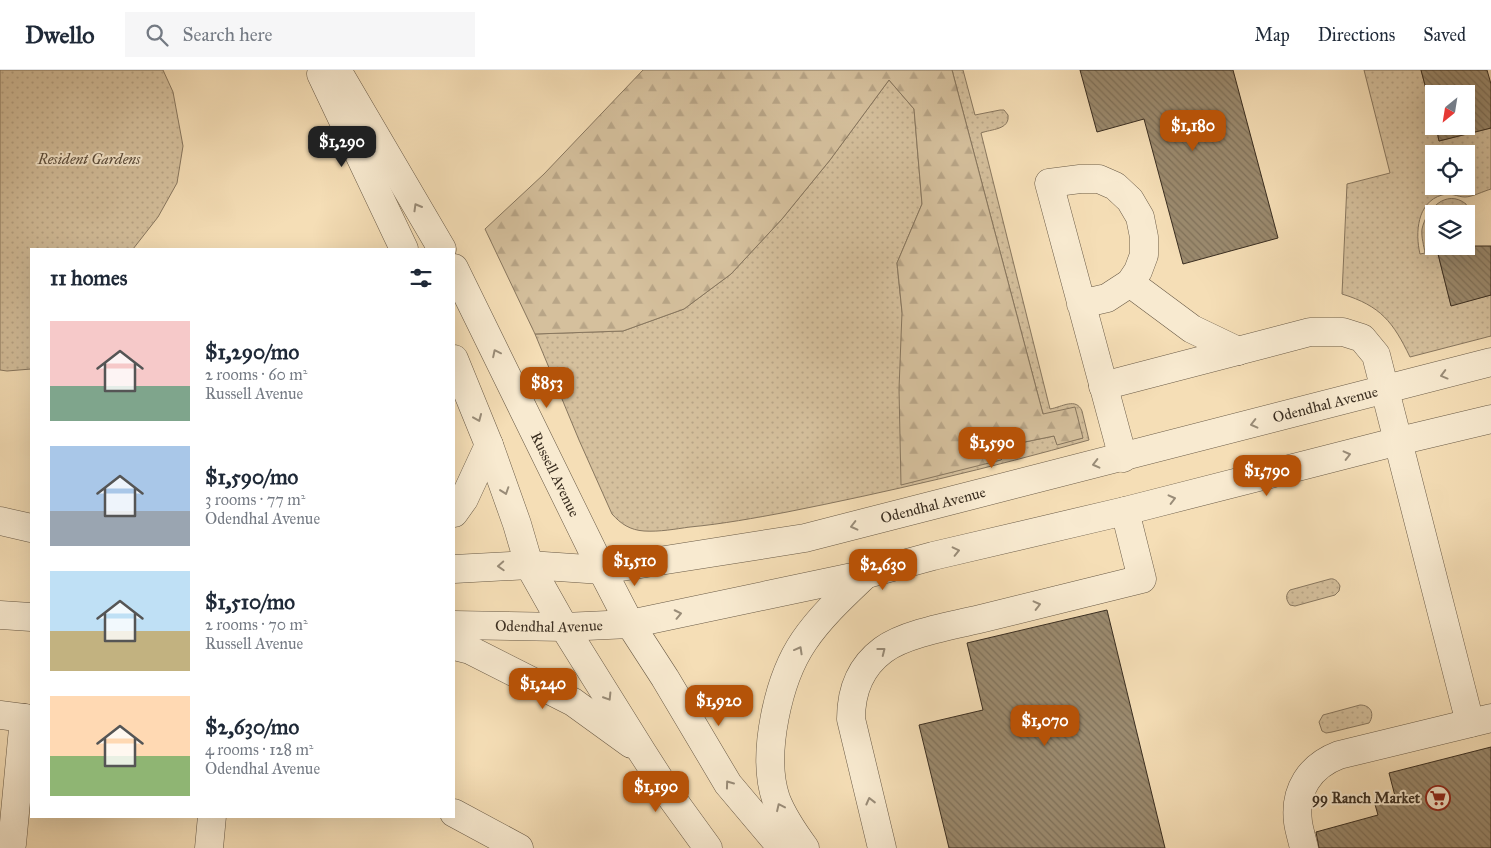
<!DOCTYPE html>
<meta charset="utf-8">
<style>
:root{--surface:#fff;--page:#f6f6f7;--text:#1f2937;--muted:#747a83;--line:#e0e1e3;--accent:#b45309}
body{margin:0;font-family:"IM FELL Great Primer",serif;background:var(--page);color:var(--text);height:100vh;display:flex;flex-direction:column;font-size:19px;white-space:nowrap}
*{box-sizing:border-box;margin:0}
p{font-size:16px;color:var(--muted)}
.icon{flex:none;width:28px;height:28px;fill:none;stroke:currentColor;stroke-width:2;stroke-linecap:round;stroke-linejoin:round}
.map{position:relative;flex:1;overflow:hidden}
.panel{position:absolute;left:30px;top:178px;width:425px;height:570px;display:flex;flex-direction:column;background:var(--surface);border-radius:0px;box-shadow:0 5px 20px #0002}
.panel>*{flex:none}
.needle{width:32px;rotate:210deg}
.buttons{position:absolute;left:1425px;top:15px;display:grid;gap:10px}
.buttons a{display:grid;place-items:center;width:50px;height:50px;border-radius:0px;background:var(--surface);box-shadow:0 5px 20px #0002;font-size:25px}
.price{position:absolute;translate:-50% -42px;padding:0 11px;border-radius:10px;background:var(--accent);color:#fff;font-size:16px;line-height:32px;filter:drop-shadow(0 1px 2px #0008)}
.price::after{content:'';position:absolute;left:50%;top:30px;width:15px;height:11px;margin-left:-8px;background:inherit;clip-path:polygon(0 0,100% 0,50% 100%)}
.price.selected{background:#222;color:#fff}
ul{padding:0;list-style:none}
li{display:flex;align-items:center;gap:15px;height:125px;padding:0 20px}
li span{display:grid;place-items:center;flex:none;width:140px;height:100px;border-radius:0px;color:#555}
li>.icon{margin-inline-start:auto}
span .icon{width:60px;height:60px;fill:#fffc;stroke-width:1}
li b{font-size:21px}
h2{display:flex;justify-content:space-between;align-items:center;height:60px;padding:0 20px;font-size:21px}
header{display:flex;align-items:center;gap:30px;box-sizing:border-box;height:70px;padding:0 25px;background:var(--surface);border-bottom:1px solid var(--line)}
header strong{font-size:24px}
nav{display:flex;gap:28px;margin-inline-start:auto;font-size:18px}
.search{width:350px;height:45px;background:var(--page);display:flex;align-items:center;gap:12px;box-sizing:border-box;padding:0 18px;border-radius:0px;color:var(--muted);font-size:19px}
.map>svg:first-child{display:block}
</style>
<header>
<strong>Dwello</strong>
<div class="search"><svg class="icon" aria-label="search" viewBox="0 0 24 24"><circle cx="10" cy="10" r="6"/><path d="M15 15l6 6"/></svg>Search here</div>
<nav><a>Map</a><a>Directions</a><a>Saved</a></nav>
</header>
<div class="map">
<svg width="1491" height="778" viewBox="0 0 1491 778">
<defs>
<pattern id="grass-dots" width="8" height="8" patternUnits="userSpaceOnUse" patternTransform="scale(1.25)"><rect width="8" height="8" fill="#d5c09d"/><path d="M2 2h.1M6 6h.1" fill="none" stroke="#b8a587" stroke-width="1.8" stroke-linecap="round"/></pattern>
<pattern id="forest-firs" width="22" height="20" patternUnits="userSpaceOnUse" patternTransform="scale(1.25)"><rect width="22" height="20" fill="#d5c09d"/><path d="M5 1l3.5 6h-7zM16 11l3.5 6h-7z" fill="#b8a587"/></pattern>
<pattern id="building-back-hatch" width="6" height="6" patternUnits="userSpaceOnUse" patternTransform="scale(1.25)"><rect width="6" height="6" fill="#9b8a6e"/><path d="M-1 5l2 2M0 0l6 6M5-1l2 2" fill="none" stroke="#7f715a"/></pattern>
</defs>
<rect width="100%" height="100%" fill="#f5deb6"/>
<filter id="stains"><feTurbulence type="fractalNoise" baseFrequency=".004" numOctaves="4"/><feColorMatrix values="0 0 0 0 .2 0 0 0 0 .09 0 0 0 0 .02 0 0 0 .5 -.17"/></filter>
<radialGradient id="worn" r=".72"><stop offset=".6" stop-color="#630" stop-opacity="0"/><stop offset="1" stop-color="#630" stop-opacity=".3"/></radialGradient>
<path fill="url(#grass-dots)" stroke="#88775f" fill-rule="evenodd" d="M0,0H163L173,22L183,76L177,113L158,147L133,179H31V299L7,301L0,300Z
M952,0H963L975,45L1000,40H1004L1008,45C1010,60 991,59 981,63L1050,339C1062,337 1076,327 1082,341L1089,370C990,398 888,422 787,442C755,448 722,454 690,457C675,459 660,462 644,461C630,460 621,454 612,444L579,370L535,264L623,261L684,239L731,204L782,149L830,90L889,10L914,39L922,134L897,193L902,242L1001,390L1015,374L1054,366L1057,374L1083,368L1043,344Z
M1364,0H1421L1434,49V56H1436L1439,71L1491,58V119C1484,121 1472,127 1465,127C1457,127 1451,122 1442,125C1417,132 1415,163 1420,184L1425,183C1424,176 1421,167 1422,159C1426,140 1446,118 1466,134L1474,164L1466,166V144H1434V176H1436L1451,235L1491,225V266L1410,287C1393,252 1381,236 1342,224L1347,114L1390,103ZM1434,84H1466V116H1434Z
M1330,509C1334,508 1338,511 1340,516L1339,521L1335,525L1295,536L1290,535C1286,530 1285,525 1290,520Z
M1360,635C1371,635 1375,644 1369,653L1332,662L1326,663L1322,661L1319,652L1323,645Z"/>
<path fill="url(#forest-firs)" stroke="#88775f" d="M643,0H952L1043,344L1075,337L1083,368L1057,375L1054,366L1015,374L1001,390L901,415L899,319L902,242L897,193L922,134L914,39L889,10L830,90L782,149L731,204L684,239L623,261L535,264L485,159L544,104Z"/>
<path fill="url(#building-back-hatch)" stroke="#3a2e21" d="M1080,0H1233L1278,168L1183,194L1144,49L1097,62Z
M1421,0H1487L1491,14V58L1439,71L1436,56H1466V24H1434V49Z
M1436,176H1491V225L1451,236Z
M1107,540L1165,778H949L919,655L983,640L967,573Z
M1491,677V778H1319L1316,762L1378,745L1374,731L1395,726L1389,703Z"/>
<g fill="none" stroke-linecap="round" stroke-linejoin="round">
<defs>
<g id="minor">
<path d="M337,0L442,179"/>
<path d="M321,4L404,179"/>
<path id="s1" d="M454,198L602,500L630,554L665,608L728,714L782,778"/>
<path d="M1130,213L1192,259L1238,281"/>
<path d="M1081,234L1107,228L1130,213L1138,201L1144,185V167L1140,147L1130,130L1115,116L1099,109H1080L1049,113L1123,388"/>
<path d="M454,289L489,375L517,454L529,495L564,557L642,682L671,727L708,778"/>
<path d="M1103,316L1310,262H1343L1362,268L1376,285L1470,653"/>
<path d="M454,443L464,429L489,375"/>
<path d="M0,451L31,458"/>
<path id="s2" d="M454,499L529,495L602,500L805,468L1491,292"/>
<path d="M0,545L31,547"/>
<path id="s3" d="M454,555L564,557L630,554L867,504L933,486L1125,441L1399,371L1491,349"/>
<path d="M454,576L470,580L573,632L631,674"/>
<path d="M0,645L31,649"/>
<path d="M454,743L519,778"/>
<path d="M10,778L12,774L24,648"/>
<path d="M209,778L212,746"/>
<path d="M805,778C794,763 783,747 776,729C761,685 778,609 804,571C821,546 844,525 866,504"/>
<path d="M882,778L851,649C851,622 860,597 883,580C906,563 955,555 984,548C1037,535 1089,522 1142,509L1125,441"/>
<path d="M1304,778C1302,769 1299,760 1298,752C1294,720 1310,696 1339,685L1491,648"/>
</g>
</defs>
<use href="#minor" stroke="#695a46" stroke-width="29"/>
<use href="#minor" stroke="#f8ead0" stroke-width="28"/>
</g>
<defs><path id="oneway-chevron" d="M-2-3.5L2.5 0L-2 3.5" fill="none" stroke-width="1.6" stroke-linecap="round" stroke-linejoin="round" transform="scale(1.25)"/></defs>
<g stroke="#998c78">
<use href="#oneway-chevron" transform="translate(417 137) rotate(-120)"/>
<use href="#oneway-chevron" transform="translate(496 283) rotate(-116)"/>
<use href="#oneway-chevron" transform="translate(1444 305) rotate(165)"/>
<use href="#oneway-chevron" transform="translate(478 348) rotate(67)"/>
<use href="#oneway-chevron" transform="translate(1254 354) rotate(166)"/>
<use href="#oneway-chevron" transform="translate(1347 385) rotate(-14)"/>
<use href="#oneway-chevron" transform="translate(1096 394) rotate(166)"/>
<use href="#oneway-chevron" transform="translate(505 421) rotate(71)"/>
<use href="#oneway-chevron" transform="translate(1172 429) rotate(-14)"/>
<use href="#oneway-chevron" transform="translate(854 456) rotate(166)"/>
<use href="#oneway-chevron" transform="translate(956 481) rotate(-13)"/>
<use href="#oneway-chevron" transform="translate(501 496) rotate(177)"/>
<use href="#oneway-chevron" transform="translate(1037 535) rotate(-14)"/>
<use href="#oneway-chevron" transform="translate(678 544) rotate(-12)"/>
<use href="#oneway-chevron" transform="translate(799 580) rotate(-61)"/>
<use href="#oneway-chevron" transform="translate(882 581) rotate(-38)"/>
<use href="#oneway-chevron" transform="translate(608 627) rotate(58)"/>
<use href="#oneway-chevron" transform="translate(729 714) rotate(-126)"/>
<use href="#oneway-chevron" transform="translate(870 731) rotate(-104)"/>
<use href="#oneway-chevron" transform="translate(780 737) rotate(-115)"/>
</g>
<defs>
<symbol id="supermarket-ring" viewBox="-11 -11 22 22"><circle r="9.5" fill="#f8ead0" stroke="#8f2418" stroke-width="1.5"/><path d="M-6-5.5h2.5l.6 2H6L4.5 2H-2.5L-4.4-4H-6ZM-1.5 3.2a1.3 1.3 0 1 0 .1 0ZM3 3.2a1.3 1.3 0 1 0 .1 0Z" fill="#8f2418"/></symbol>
</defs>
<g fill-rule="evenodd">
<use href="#supermarket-ring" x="1424" y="714" width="28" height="28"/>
</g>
<g text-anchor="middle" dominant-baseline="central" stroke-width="4" stroke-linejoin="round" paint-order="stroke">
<g font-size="15" font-style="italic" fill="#594b3a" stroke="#f8ead0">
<text x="89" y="89">Resident Gardens</text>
</g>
<g font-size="15" fill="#3a2e21" stroke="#f8ead0">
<text stroke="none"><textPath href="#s2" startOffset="891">Odendhal Avenue</textPath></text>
<text stroke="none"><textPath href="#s1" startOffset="230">Russell Avenue</textPath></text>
<text stroke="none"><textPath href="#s2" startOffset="486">Odendhal Avenue</textPath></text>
<text stroke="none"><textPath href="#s3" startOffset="95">Odendhal Avenue</textPath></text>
</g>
<g font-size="15" font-weight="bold" fill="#3a2e21" stroke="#f8ead0" text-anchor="end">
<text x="1420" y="728">99 Ranch Market</text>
</g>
</g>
<rect width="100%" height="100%" filter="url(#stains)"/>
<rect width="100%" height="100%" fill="url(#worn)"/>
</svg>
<div class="buttons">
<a><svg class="needle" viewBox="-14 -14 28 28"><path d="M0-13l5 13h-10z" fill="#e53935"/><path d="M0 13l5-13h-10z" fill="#747a83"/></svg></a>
<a><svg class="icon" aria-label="locate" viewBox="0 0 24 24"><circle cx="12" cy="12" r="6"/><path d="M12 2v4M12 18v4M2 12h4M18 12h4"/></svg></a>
<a><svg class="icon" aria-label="layers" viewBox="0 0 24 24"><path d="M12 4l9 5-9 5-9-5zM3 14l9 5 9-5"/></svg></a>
</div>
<b class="price" style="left:1193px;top:82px">$1,180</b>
<b class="price selected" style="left:342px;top:98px">$1,290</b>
<b class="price" style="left:547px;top:339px">$853</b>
<b class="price" style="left:992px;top:399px">$1,590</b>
<b class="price" style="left:1267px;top:427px">$1,790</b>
<b class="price" style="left:635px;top:517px">$1,510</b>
<b class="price" style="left:883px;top:521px">$2,630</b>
<b class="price" style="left:543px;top:640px">$1,240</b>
<b class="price" style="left:719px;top:657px">$1,920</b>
<b class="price" style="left:1045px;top:677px">$1,070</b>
<b class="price" style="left:656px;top:743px">$1,190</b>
<section class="panel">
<h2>11 homes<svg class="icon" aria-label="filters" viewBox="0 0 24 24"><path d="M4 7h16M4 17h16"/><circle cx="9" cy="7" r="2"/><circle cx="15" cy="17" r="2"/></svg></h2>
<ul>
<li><span style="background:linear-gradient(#f6c9c9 65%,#7fa58c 0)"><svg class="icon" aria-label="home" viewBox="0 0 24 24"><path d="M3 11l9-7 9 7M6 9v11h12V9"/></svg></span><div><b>$1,290/mo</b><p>2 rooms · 60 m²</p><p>Russell Avenue</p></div></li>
<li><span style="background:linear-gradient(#a9c7e8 65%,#9aa5b1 0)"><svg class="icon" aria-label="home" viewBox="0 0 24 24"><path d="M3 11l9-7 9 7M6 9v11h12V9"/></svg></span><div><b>$1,590/mo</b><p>3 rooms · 77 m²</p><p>Odendhal Avenue</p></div></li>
<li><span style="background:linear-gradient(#bfe0f5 60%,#c2b280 0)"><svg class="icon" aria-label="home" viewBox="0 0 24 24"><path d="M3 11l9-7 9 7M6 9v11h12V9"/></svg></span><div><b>$1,510/mo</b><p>2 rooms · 70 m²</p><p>Russell Avenue</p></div></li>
<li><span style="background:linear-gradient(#ffd9b3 60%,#8fb573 0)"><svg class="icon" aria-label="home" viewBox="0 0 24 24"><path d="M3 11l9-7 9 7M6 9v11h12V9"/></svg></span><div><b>$2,630/mo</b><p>4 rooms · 128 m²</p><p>Odendhal Avenue</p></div></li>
</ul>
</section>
</div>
